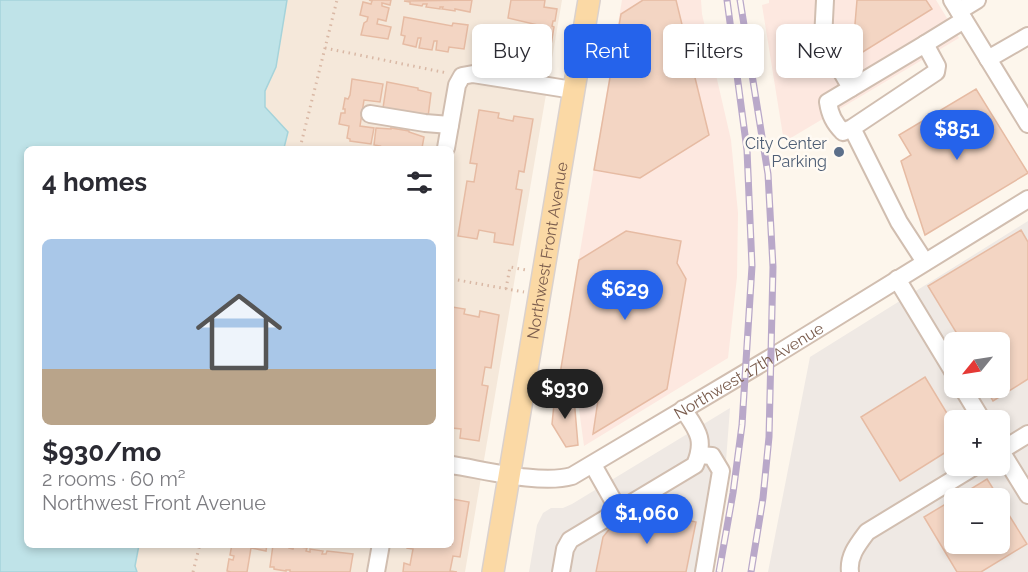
<!DOCTYPE html>
<meta charset="utf-8">
<style>
:root{--surface:#fff;--page:#f7f7f7;--text:#2b2b33;--muted:#7c7c81;--accent:#2563eb}
body{margin:0;font-family:Raleway,sans-serif;background:var(--page);color:var(--text);height:100vh;display:flex;flex-direction:column;font-size:22px;white-space:nowrap}
*{box-sizing:border-box;margin:0}
p{font-size:20px;color:var(--muted)}
.icon{flex:none;width:33px;height:33px;fill:none;stroke:currentColor;stroke-width:2;stroke-linecap:round;stroke-linejoin:round}
.map{position:relative;flex:1;overflow:hidden}
.side{position:absolute;left:24px;top:146px;width:430px;height:402px;display:flex;flex-direction:column;background:var(--surface);border-radius:9px;box-shadow:0 3px 9px #0003}
.side>*{flex:none}
.top-card{position:absolute;left:472px;top:24px;width:465px;height:54px;display:flex;gap:12px}
.needle{width:39px;rotate:240deg}
.buttons{position:absolute;left:944px;top:332px;display:grid;gap:12px}
.buttons a{display:grid;place-items:center;width:66px;height:66px;border-radius:9px;background:var(--surface);box-shadow:0 3px 9px #0003;font-size:30px}
.price{position:absolute;translate:-50% -51px;padding:0 14px;border-radius:21px;background:var(--accent);color:#fff;font-size:20px;line-height:39px;filter:drop-shadow(0 2px 3px #0008)}
.price::after{content:'';position:absolute;left:50%;top:36px;width:18px;height:14px;margin-left:-9px;background:inherit;clip-path:polygon(0 0,100% 0,50% 100%)}
.price.selected{background:#222;color:#fff}
ul{padding:0;list-style:none}
li{display:grid;align-content:center;gap:12px;height:318px;padding:0 18px}
li span{display:grid;place-items:center;height:186px;border-radius:9px;color:#555}
li>.icon{margin-inline-start:auto}
span .icon{width:108px;height:108px;fill:#fffc;stroke-width:1}
li b{font-size:26px}
h2{display:flex;justify-content:space-between;align-items:center;height:72px;padding:0 18px;font-size:26px}
.chip{padding:0 21px;border-radius:9px;background:var(--surface);box-shadow:0 3px 9px #0003;font-size:21px;line-height:54px}
.chip.selected{background:var(--accent);color:#fff}
.map>svg:first-child{display:block}
</style>
<div class="map">
<svg width="1028" height="572" viewBox="0 0 1028 572">
<rect width="100%" height="100%" fill="#fdf6ec"/>
<path fill="#f5e8da" d="M287,0H562L465,572H137L135,566L139,545L452,544V148H284L288,132L265,107V91L276,67Z"/>
<path fill="#fde8e0" d="M622,0H701L702,14L731,140L738,213L737,277L728,358L584,446L576,387L558,384Z
M769,0H936L959,38L784,142L762,5L769,3Z"/>
<path fill="#efe9e4" fill-rule="evenodd" d="M1028,221V572H768L810,357ZM954,342H999V387H954ZM954,420H999V465H954ZM954,498H999V543H954Z
M730,408L725,474L706,572H529L537,525L543,513L551,508H563L572,504Z"/>
<path fill="#bfe3e8" stroke="#a5d3da" stroke-width="1.5" d="M0,0H287L276,67L265,91V107L288,132L284,148H27V544L139,545L135,566L137,572H0Z"/>
<path fill="#f3d5c3" stroke="#e6bba3" stroke-width="1.5" d="M369,0H391L390,5L382,3V6L389,8L386,21L378,19L377,24L391,27L388,39L361,35L364,23L367,21L368,17L360,15L363,2L371,4L372,1Z
M472,0L470,12L455,9V11L442,9L443,7H440V9L426,7L427,4H423L422,6L410,4V2L404,1Z
M511,0H545L544,7L557,9L555,21H553L552,26L554,27L551,45H549L548,62L533,59L532,63L523,62V60L492,56L495,37L535,44L538,25L508,18Z
M643,0H676L709,135L640,178L594,170L621,14Z
M857,0H926L932,9L858,55L853,48Z
M404,17L452,26L453,23L468,25L464,49L449,47L448,52L436,50L437,41H434L432,50L419,48L421,38H418L416,47L403,44L405,36L401,35Z
M352,79L383,84L380,102L364,100L360,126L374,128L371,144L350,141V139L347,138L349,126L339,124L341,113H345V109H343L345,98L348,99L350,95Z
M387,82L418,88V90L431,93L428,117L383,108Z
M976,89L1028,173L925,235L901,161L911,155L899,135Z
M479,110L499,113L498,118L513,121L514,116L533,119L524,172L519,171L516,189L522,190L513,245L494,242L495,233L479,230L477,239L458,236L467,181L474,182L477,164L470,163Z
M376,128L391,129V128L409,131V132L424,137L422,148L379,147L380,146L374,145Z
M1021,230L1028,242V379L993,401L985,387H999V342H962L928,286Z
M626,231L681,241L677,263L686,279L667,389L593,434L601,380L560,374L579,260Z
M452,307L465,309L464,314L479,317L480,311L499,315L491,368L485,367L482,385L488,386L479,441L460,438L461,429L452,428Z
M925,377L954,425V447L900,481L861,417Z
M555,394L574,398L578,445L566,447L552,424Z
M987,479L999,498H956Z
M452,499L469,502L460,557L453,556L450,571L457,572H403L404,563L410,565L413,549L407,548V544H452Z
M954,499V543H999V499L1027,544L981,572H957L924,517Z
M648,512L696,522L686,572H596L603,537L611,527L626,516Z
M232,544L245,546V544H267L266,551L251,548L247,572H231L227,571L229,559L233,560L234,556L230,555Z
M278,544L290,546L289,548L293,549L294,546L307,548L306,551L310,552V549L323,551L322,554H326L327,551L353,554L350,572H290V570H286V571L274,569V567H270L273,545L278,546Z"/>
<g fill="none" stroke-linecap="round" stroke-linejoin="round">
<defs>
<g id="minor">
<path d="M825,0L823,39L851,88"/>
<path d="M952,0L1028,124"/>
<path d="M959,11L977,0"/>
<path d="M925,44L964,20"/>
<path d="M988,59L1028,36"/>
<path d="M370,114L425,123L450,125"/>
<path d="M852,128L936,72L937,66L925,44L828,102C830,115 834,123 843,132L852,128L899,222L925,262"/>
<path d="M446,148L457,85L462,76L473,74L573,90"/>
<path d="M897,279L954,373"/>
<path d="M962,387L982,420"/>
<path d="M999,448L1028,495"/>
<path d="M999,452L1028,434"/>
<path d="M699,455L712,456L721,471L704,572"/>
<path id="s1" d="M452,465C484,470 541,485 572,476L772,357L1028,199"/>
<path d="M593,465L619,511"/>
<path d="M376,572L381,544"/>
<path d="M561,572L565,549L570,540L695,465C706,439 697,430 683,409"/>
<path d="M850,572C848,556 858,544 867,532L977,465"/>
</g>
<g id="major">
<path id="s2" d="M493,572L589,0"/>
</g>
</defs>
<use href="#minor" stroke="#d1beb0" stroke-width="20"/>
<use href="#major" stroke="#dad1cd" stroke-width="24"/>
<path stroke="#d9b8a5" stroke-width="3" stroke-dasharray="1.5 4.5" stroke-linecap="butt" d="M325,48L447,73
M300,148L337,0
M452,279L524,292
M506,289L510,267L526,270
M193,572L200,544"/>
<use href="#minor" stroke="#fff" stroke-width="16"/>
<use href="#major" stroke="#fbd9a5" stroke-width="21"/>
<defs>
<path id="rail" d="M740,0L768,174L773,267L769,437L763,498L751,572
M719,572L733,493L742,425L752,266L747,150L727,0"/>
</defs>
<use href="#rail" stroke="#b9a8c9" stroke-width="7"/>
<use href="#rail" stroke="#fffaf3" stroke-width="4.5" stroke-dasharray="14" stroke-linecap="butt"/>
</g>
<circle fill="#5c6f8a" stroke="#fffaf3" stroke-width="2" cx="839" cy="152" r="6"/>
<g text-anchor="middle" dominant-baseline="central" stroke-width="5" stroke-linejoin="round" paint-order="stroke">
<g font-size="16" fill="#4e5e75" stroke="#fffaf3" text-anchor="end">
<text x="827" y="143">City Center<tspan x="827" dy="18">Parking</tspan></text>
</g>
<g font-size="16" fill="#7a5c4d" stroke="#fffaf3">
<text stroke="none"><textPath href="#s2" startOffset="326">Northwest Front Avenue</textPath></text>
<text stroke="none"><textPath href="#s1" startOffset="327">Northwest 17th Avenue</textPath></text>
</g>
</g>
</svg>
<div class="buttons">
<a><svg class="needle" viewBox="-14 -14 28 28"><path d="M0-13l5 13h-10z" fill="#e53935"/><path d="M0 13l5-13h-10z" fill="#7c7c81"/></svg></a>
<a>+</a>
<a>−</a>
</div>
<b class="price" style="left:957px;top:161px">$851</b>
<b class="price" style="left:625px;top:321px">$629</b>
<b class="price selected" style="left:565px;top:420px">$930</b>
<b class="price" style="left:647px;top:545px">$1,060</b>
<div class="top-card">
<a class="chip">Buy</a>
<a class="chip selected">Rent</a>
<a class="chip">Filters</a>
<a class="chip">New</a>
</div>
<section class="side">
<h2>4 homes<svg class="icon" aria-label="filters" viewBox="0 0 24 24"><path d="M4 7h16M4 17h16"/><circle cx="9" cy="7" r="2"/><circle cx="15" cy="17" r="2"/></svg></h2>
<ul>
<li><span style="background:linear-gradient(#a9c7e8 70%,#b9a48a 0)"><svg class="icon" aria-label="home" viewBox="0 0 24 24"><path d="M3 11l9-7 9 7M6 9v11h12V9"/></svg></span><div><b>$930/mo</b><p>2 rooms · 60 m²</p><p>Northwest Front Avenue</p></div></li>
</ul>
</section>
</div>
